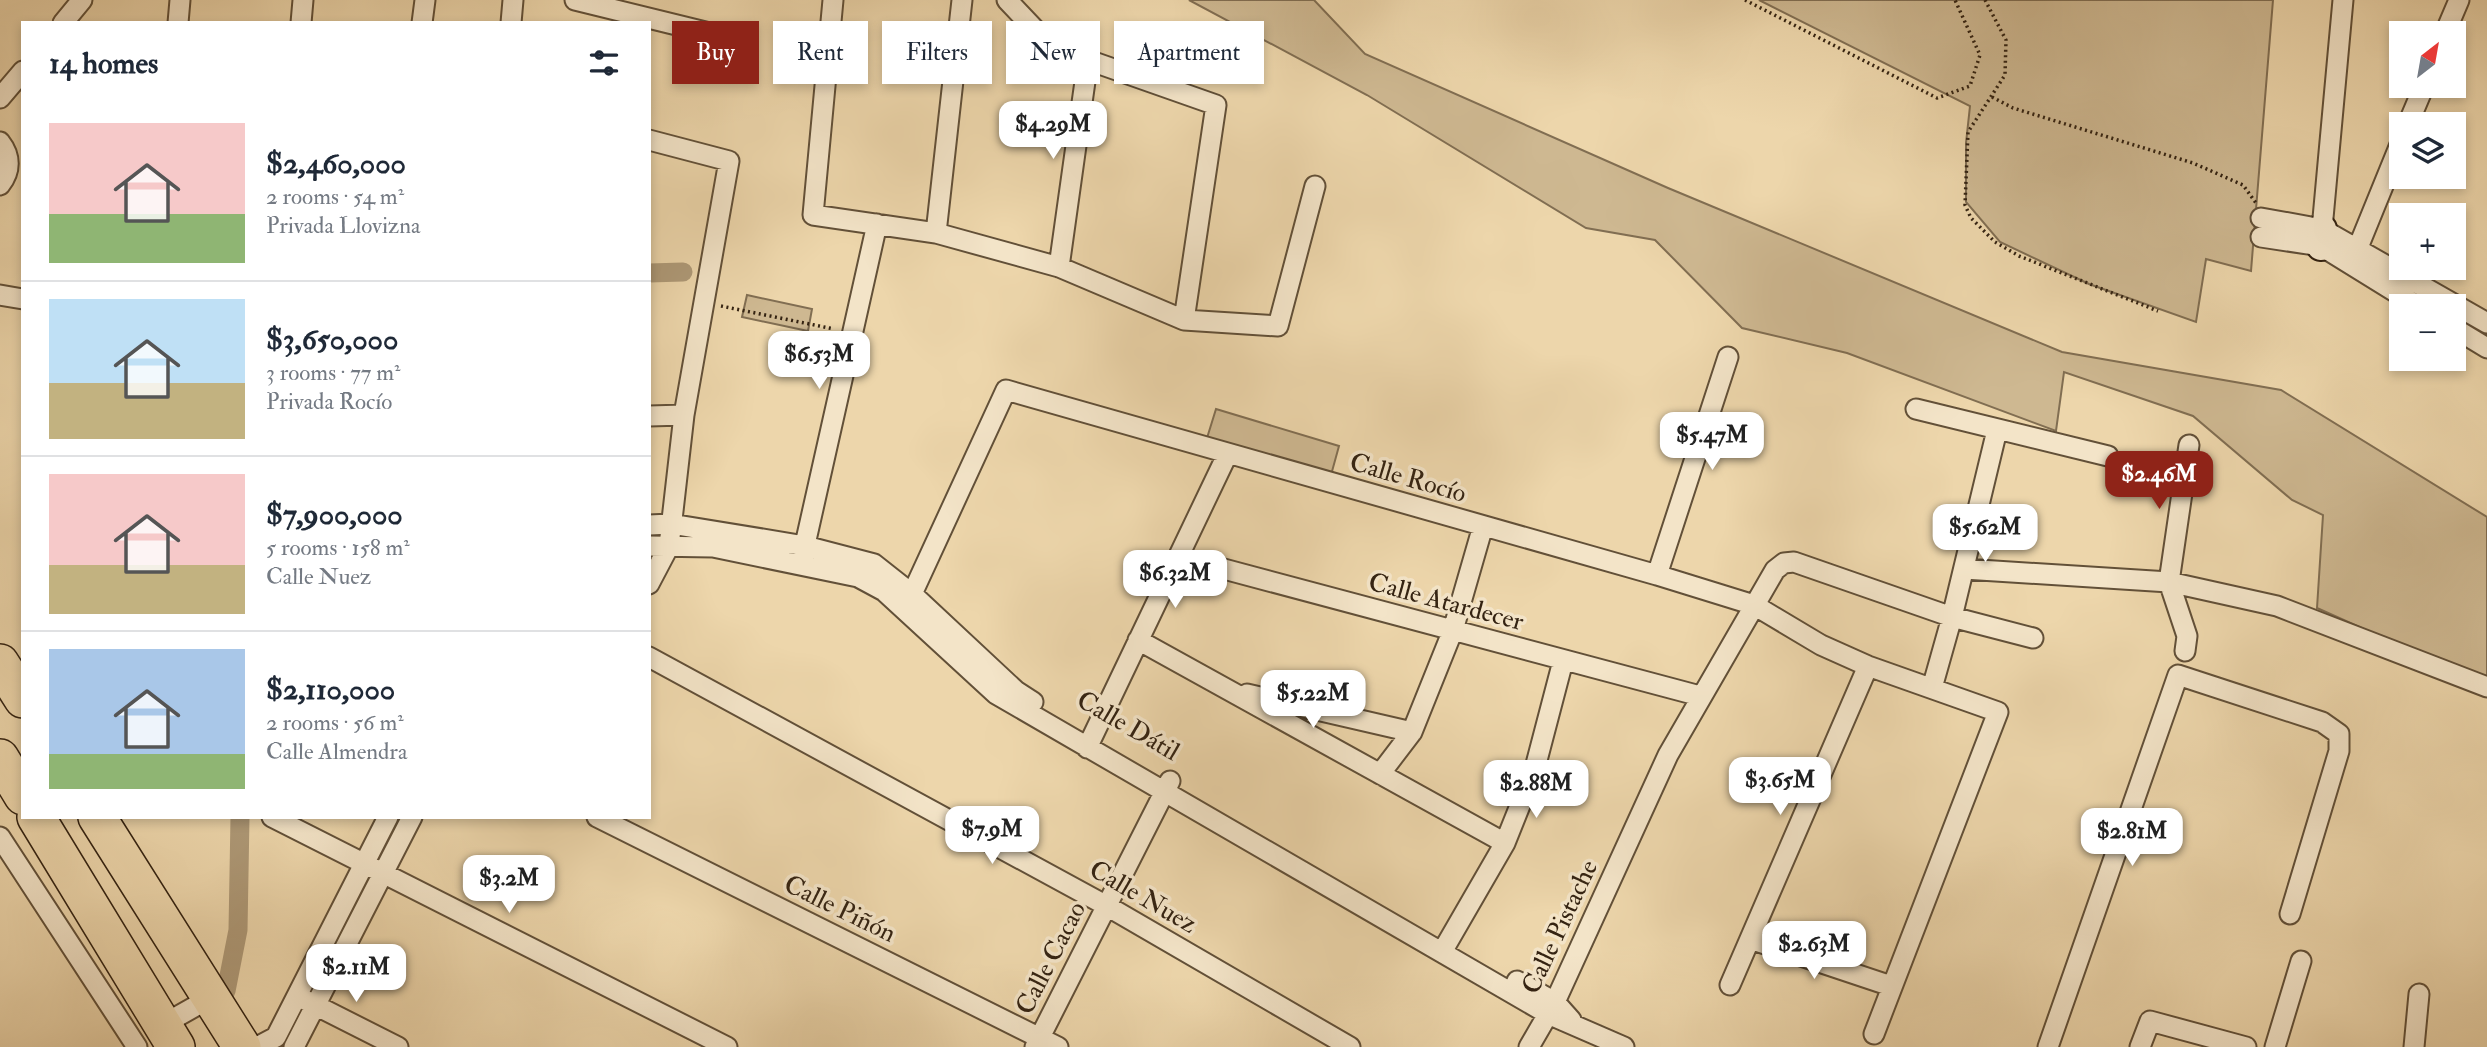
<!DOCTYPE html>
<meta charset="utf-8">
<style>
:root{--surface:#fff;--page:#f2f2f3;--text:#1f2937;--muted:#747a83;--line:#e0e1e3;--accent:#8f2418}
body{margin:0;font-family:"IM FELL Double Pica",serif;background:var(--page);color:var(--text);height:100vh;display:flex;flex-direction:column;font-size:26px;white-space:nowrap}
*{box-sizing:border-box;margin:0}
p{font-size:23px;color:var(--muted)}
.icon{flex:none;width:38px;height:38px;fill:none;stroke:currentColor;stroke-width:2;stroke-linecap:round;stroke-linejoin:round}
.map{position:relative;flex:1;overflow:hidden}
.panel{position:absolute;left:21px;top:21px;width:630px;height:798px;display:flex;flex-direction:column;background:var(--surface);border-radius:0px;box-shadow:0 4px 10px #0003}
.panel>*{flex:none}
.hud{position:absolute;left:672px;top:21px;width:665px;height:63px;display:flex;gap:14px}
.needle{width:46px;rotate:31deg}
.buttons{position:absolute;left:2389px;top:21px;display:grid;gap:14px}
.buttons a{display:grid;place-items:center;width:77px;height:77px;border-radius:0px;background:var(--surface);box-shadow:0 4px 10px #0003;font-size:35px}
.price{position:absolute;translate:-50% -60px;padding:0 16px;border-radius:14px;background:#fff;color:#222;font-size:23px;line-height:46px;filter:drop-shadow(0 2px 4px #0008)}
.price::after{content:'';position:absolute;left:50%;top:42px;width:21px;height:16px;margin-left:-10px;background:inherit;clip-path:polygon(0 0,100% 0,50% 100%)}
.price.on{background:var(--accent);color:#fff}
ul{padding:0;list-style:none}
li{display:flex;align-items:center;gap:21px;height:175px;padding:0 28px}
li+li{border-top:2px solid var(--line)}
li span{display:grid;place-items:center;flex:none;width:196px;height:140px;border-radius:0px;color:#555}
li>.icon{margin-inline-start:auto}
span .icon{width:84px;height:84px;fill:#fffc;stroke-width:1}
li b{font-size:30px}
h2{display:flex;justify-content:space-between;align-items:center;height:84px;padding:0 28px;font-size:30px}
.pill{padding:0 24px;border-radius:0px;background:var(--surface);box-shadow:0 4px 10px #0003;font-size:24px;line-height:63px}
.pill.on{background:var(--accent);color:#fff}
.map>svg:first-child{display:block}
</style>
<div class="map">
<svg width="2487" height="1047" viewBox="0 0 2487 1047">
<rect width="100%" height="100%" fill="#edd6ab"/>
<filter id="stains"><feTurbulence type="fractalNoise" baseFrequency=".00286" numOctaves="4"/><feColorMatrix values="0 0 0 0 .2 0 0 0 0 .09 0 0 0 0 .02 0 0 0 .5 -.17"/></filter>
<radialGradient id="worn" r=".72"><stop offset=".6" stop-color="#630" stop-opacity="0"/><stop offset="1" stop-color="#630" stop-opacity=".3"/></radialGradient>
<path fill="#ceb891" stroke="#816e52" stroke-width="2" d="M1189,0H1314L1365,54L1668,188L2062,352L2281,390L2487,517V684L2317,608L2323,515L2292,500L2193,416L2064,372L2056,431L1847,353L1742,328L1655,240L1586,228L1367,95Z
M1759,0H2273L2251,271L2206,259L2196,322L2089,284L2000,242L1966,202V143L1970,106Z
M747,295L812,309L808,331L742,317Z
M1216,409L1339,446L1331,475L1207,438Z"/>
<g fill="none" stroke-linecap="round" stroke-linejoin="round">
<path stroke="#ae9977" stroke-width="19" d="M649,273L683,272
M226,991L238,930L240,817"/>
<defs>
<path id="street" d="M575,0L742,41
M833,0L813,215L936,233L1059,267L1184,320L1278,326L1315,186
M1007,0L1042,37L1088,60L1216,105L1184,320
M63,23L82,0
M178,23L180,0
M301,23L303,0
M422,23L425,0
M511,23L513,0
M2445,33L2459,0
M0,98L23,71
M2408,124L2424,86
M649,140L729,161L684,415L669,546L649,584
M0,142C11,156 11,171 0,185
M2261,218L2322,229L2487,323
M2322,229L2343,0
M936,233L962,0
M2261,237L2321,246L2418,306
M2357,250L2401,142
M1059,267L1088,60
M0,295L23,299
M2454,328L2487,348
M1916,409L2108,456
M649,416L684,415
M649,525L671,524L805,546L874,564L912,594L1016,691L1033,702
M649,546L713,547L858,577L884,591L996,694L1548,1014L1624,1047
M1179,557L1700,696
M802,558L877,224
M1964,569L2169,582L2277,606L2487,687
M1657,575L1728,357
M912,594L1006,390L1657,575L1754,605L1821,645L1868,666L1998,712L1874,1034
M1138,640L1505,843
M2185,651L2187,636L2169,582L2189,445
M649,657L1107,906L1350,1047
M1932,688L1952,617L1997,430
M1247,694L1412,732
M1087,748L1227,455
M1380,774L1412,732L1453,630L1483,526
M272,817L727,1047
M597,817L1058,1047
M0,837L137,1047
M1750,939L1891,986
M1442,952L1505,843L1535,768L1563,661
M1517,981L1555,1002L1571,1020
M1730,985L1868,666
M305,1000L398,1047
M157,1028L210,998
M257,1047L276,1037L388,817
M294,1047L412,817
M1035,1047L1170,781
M1529,1047L1555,1002L1668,755L1775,570L1784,563L1794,562L1952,617L2033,638
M2048,1047L2178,675L2322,722L2339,734V751L2290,914
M2140,1047L2150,1021L2246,1047
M2275,1047L2301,961
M2414,1047L2419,994"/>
<path id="secondary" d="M2321,246L2322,229"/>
<path id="highway" d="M0,663L23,699
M0,758L23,796
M36,817L176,1047
M97,817L242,1047"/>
</defs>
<use href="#street" stroke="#625038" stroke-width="23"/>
<use href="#secondary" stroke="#342312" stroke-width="32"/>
<use href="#highway" stroke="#342312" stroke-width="40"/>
<path stroke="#342312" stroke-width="3.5" stroke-dasharray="2 3.5" stroke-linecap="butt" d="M1745,0L1937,98L1970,86L1980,55L1955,0
M1985,0L2006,40L2005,75L1968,132L1965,205L1971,218L1995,242L2019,256L2158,311
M1992,97L2013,108L2193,163L2243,185L2256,203
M721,306L834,329"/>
<use href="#street" stroke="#f3e4c8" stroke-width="19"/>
<use href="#secondary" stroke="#f3e4c8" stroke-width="28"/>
<use href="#highway" stroke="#edd6ab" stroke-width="37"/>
</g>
<g text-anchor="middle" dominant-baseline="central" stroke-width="7" stroke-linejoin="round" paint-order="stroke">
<g font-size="26" fill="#342312" stroke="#f3e4c8">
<text transform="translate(1408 478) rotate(16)">Calle Rocío</text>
<text transform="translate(1446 602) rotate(15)">Calle Atardecer</text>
<text transform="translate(1128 726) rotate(30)">Calle Dátil</text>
<text transform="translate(1143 897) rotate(30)">Calle Nuez</text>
<text transform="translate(840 909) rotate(26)">Calle Piñón</text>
<text transform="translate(1560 927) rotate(-65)">Calle Pistache</text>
<text transform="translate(1051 958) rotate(-63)">Calle Cacao</text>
</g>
</g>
<rect width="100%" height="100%" filter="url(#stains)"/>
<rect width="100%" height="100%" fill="url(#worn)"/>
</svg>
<div class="buttons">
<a><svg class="needle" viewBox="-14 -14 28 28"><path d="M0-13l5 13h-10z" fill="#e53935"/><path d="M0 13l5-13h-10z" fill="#747a83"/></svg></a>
<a><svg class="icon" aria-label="layers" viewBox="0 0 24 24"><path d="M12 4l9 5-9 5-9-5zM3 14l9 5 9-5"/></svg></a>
<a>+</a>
<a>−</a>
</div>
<b class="price" style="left:1053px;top:161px">$4.29M</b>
<b class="price" style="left:819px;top:391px">$6.53M</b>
<b class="price" style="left:1712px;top:472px">$5.47M</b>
<b class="price on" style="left:2159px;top:511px">$2.46M</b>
<b class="price" style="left:1985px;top:564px">$5.62M</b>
<b class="price" style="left:1175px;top:610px">$6.32M</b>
<b class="price" style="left:1313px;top:730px">$5.22M</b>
<b class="price" style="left:1780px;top:817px">$3.65M</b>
<b class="price" style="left:1536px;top:820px">$2.88M</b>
<b class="price" style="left:992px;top:866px">$7.9M</b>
<b class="price" style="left:2132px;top:868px">$2.81M</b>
<b class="price" style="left:509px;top:915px">$3.2M</b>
<b class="price" style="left:1814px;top:981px">$2.63M</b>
<b class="price" style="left:356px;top:1004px">$2.11M</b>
<div class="hud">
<a class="pill on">Buy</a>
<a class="pill">Rent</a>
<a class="pill">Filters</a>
<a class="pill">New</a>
<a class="pill">Apartment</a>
</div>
<section class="panel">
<h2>14 homes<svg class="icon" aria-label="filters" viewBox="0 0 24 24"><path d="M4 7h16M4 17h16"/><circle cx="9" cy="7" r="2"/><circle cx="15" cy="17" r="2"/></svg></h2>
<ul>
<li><span style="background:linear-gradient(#f6c9c9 65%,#8fb573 0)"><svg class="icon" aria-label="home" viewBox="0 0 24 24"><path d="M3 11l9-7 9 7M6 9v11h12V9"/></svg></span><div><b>$2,460,000</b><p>2 rooms · 54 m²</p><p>Privada Llovizna</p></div></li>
<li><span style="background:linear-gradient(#bfe0f5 60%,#c2b280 0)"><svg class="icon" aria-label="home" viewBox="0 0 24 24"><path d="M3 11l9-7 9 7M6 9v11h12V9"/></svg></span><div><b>$3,650,000</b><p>3 rooms · 77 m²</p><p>Privada Rocío</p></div></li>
<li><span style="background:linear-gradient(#f6c9c9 65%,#c2b280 0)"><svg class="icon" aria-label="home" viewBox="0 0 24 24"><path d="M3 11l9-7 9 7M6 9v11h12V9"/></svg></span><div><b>$7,900,000</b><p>5 rooms · 158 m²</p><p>Calle Nuez</p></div></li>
<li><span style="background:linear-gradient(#a9c7e8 75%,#8fb573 0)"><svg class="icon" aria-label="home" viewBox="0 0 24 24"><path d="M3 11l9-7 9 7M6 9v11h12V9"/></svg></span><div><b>$2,110,000</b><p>2 rooms · 56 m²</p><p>Calle Almendra</p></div></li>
</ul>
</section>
</div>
